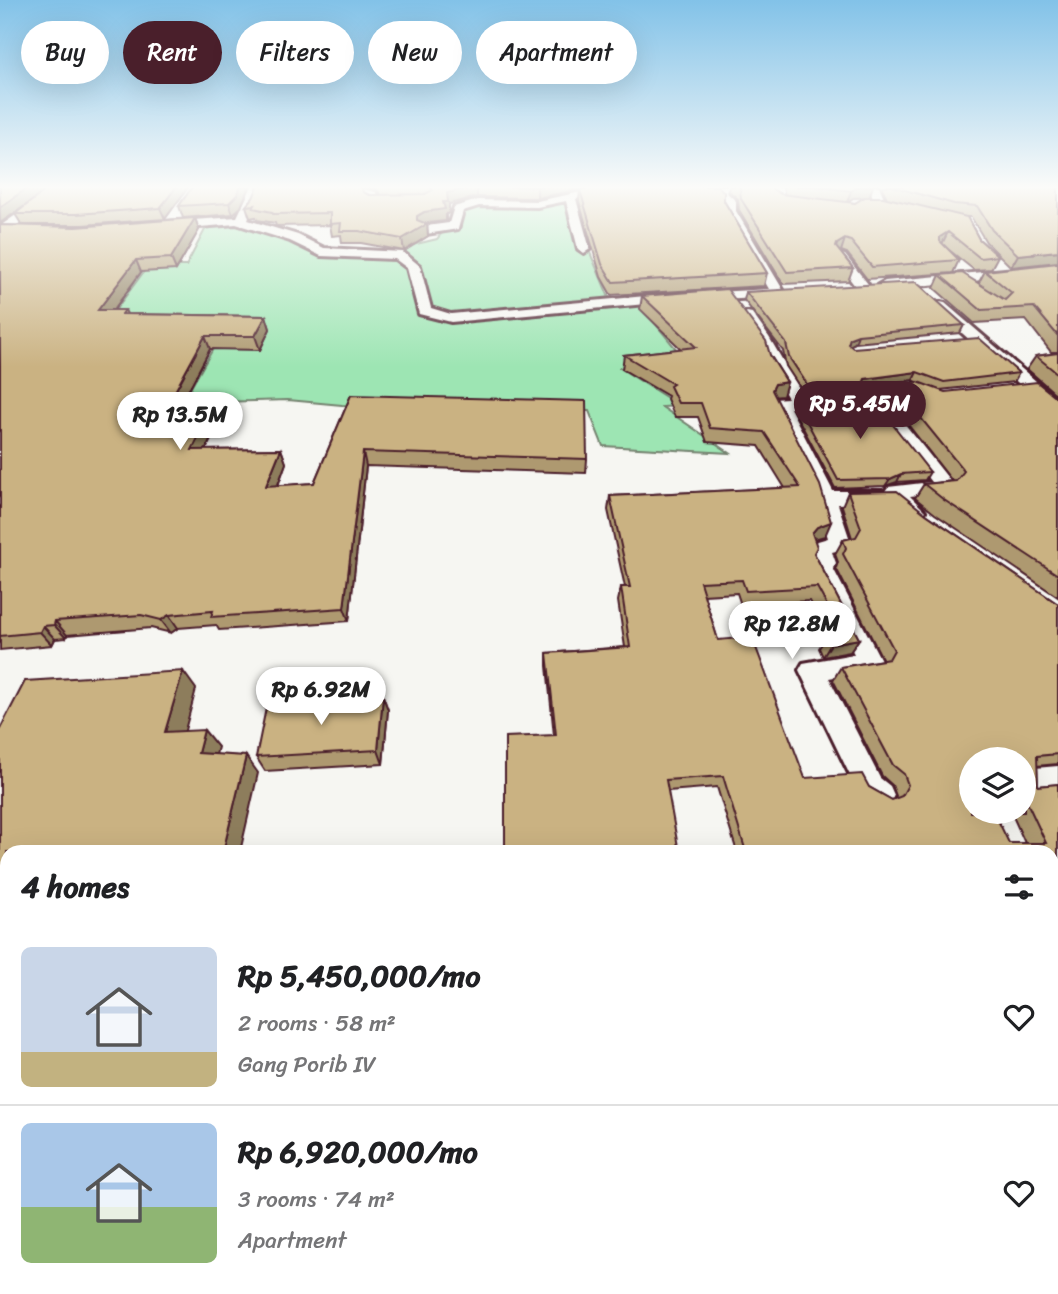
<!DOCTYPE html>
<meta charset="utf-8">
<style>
:root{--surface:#fff;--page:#f6f6f6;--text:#202124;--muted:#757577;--line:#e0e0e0;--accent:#4a1f2b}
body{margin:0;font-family:Sriracha,sans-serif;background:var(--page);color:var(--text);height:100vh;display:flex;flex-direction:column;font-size:26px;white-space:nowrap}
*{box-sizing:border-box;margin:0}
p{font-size:23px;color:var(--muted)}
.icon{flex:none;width:38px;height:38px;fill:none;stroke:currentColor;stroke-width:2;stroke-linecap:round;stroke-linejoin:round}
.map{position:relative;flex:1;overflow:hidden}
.drawer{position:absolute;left:0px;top:845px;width:1059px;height:450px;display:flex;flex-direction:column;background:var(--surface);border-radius:21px 21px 0 0;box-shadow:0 7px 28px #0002}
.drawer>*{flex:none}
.guide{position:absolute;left:21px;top:21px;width:700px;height:63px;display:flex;gap:14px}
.tools{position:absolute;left:959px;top:747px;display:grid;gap:14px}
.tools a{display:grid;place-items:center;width:77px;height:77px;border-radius:50%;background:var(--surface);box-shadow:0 7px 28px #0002;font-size:35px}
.price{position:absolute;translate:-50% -60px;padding:0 16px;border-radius:24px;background:#fff;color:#222;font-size:23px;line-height:46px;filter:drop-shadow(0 2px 4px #0008)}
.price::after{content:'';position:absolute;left:50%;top:42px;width:21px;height:16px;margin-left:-10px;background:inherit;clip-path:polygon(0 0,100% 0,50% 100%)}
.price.selected{background:var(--accent);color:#fff}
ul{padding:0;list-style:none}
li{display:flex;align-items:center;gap:21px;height:175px;padding:0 21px}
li+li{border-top:2px solid var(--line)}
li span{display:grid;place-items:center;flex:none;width:196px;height:140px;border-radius:10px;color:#555}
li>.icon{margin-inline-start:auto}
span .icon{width:84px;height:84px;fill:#fffc;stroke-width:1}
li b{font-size:30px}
h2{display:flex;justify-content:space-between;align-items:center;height:84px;padding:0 21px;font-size:30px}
.pill{padding:0 24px;border-radius:32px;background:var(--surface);box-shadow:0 7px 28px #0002;font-size:24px;line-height:63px}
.pill.selected{background:var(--accent);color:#fff}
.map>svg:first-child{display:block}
</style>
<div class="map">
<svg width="1058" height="1294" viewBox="0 0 1058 1294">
<rect width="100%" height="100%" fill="#f6f6f2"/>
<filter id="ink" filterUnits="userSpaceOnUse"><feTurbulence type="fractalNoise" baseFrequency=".0143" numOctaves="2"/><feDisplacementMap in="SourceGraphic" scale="14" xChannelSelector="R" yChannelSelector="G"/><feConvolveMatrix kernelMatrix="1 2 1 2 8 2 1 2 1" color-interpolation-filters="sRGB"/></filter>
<g filter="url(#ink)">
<path fill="#9de5b3" stroke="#74826f" stroke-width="2" d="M566,196L613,307L640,305L686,361L620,368L680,406L662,407L730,453L603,446L589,411L342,405L288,400L182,403L229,321L111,316L148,266H186L208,224L234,221L292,239L315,255L337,257L379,253L437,239L442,233L441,227L449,222L455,207L458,206H531Z"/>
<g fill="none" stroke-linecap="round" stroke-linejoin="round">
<path stroke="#708d9d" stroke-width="12" d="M1052,1019L1058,1018
M0,1169L7,1168"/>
<defs>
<path id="street" d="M252,186H263L248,220L298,235L324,248L403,252L420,266L431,308L451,314L646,296L769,289L724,211V202L714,193L718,186H729L726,192L736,201V211L785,293L778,297L646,304L451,322L419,314L407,268L395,259L321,256L290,241L236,224L163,230L157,226L163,222L237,217Z
M351,186H361V189L376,192L377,198H397L403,201L397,204L367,203L366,196L351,193Z
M683,186L678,189L601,194L576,199L590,249L584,253L578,249L566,201L537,207L479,206L463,211L458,229L426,234L420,230L426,226L449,223L454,207L478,200L537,201L601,188Z
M868,186H879L885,200L911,209L905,212L876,204Z
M39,199L49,201L5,234H0V226Z
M840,254L845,255L868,284V290H858L834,258Z
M1058,265V273L885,289L878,285L885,281Z
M940,302L945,303L1058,400V414L1052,413L935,309L933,306L935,303Z
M747,312L752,313L769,337L805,398H884L952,483L947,492L910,496L925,511L922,516C908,520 898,508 888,499L880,502L838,504L851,543L848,548L832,552L836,563L833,568L882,662L879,669L829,678L880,778L890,786L894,795L890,804L880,808L860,796L799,670L803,663L854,654L810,566L813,561L808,548L811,543L828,538L816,498L770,403L773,399L788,398L740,316ZM873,407L931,482L888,487L885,491H833L790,408Z
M1058,766V792L1024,795V769Z"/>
</defs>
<use href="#street" stroke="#4a1f2b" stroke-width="6"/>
<use href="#street" fill="#f6f6f2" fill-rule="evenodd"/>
</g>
<path fill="#ae9970" stroke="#4a1f2b" stroke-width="2" fill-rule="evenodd" d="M0,186H189L165,219L82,225H22L15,214L40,195L0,223Z
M193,186L241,207L233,214L183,218L179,206Z
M363,186H596L537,198L477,197L449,204V213L446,214V221L425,224H427L428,236L404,251L361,243H342L341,235L332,236L330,225L276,226L275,223L257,220L256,217L250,218L246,206L253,198L363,192L369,195H380L377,189Z
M730,186H772V189L781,194L785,195L782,186H873L869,197L887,198L881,186H1058V263L1011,267L986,242L971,217H967L979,239L998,256L991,269L974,270L949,250L959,260L953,273L867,279L847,253L841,251L840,252L853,268L848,281L783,284L739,210L738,199L729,191ZM865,197L855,203L847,202L853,198Z
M580,190L724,201L767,273L764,286L611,295L601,277L579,201Z
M195,218L199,230L176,270L141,272L114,310H125L127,314L266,316L270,329L260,350L210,349L187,394H220L226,407L206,450L281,449L286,463L278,486L314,483L351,395L587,459L586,473L366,466L349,621L219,630L216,625L178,628L171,633L151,628L67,635L66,638L55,639L52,645L0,650V225L76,227Z
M1058,263V352H1051L1026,320L974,323L934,288L940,275L978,284L985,271Z
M746,292L964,325L960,333L855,343L850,345L853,348L1019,373L1014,382L940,390L945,392L1058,399V597L935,514L915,498L924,484L952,481L888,399L894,385L917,382L913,380L862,387L858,394L805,395L786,366L783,351L744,300Z
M642,296L770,355L787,382L783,396L775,397L825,536L814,539V553L859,639L850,652L823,657L819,648L828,635L810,601L741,605L737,593L704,595L718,640L805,778L869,787L892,800L895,798L896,796L892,785L882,776L833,680L841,667L883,660L836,568L838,562L835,554L843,540L852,538L842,506L848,492L926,514L1058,604V764L1037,766L1038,786L1058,784V931L1052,921V852H737L717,787L668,791L554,735L547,666V653L625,647L618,601L621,587H625L608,510L610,496L785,488L759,446L707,442L698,417H675L667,399L668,396L622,369L624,355L681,349L640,309ZM1024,760V812H1011L1025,843H1009L971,812Z
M1058,353V396L1027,369L1036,356Z
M797,403L930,472L925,480L897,482L885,486L835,488L794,411Z
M383,696L388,710L383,764L265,771L256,757Z
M792,1288H1052L1058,1294H793Z"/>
<path fill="#8d7d5b" stroke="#4a1f2b" stroke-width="2" d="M30,186H42L45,192L0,223V207Z
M177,186H189L165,219L160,208Z
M241,186H249L241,207L233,214L229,203Z
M477,186V197L449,204V213L446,214V221L426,223L427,224L428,236L404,251L402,239L417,216L443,202L447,193Z
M541,186H596L537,198V187Z
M873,186L869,197L853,198L847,202L851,191L857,187Z
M195,218L199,230L176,270L171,258Z
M948,232L942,244L935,249L940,237Z
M845,239L841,251L833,256L837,244Z
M1058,251V262L1011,267L1018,255Z
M136,260L141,272L104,323L98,310Z
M266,316L270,329L260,350L255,336Z
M858,335L855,343L847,347L850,338Z
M205,336L210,349L179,408L173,395Z
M917,372L913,380L862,387L858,394L865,379Z
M787,382L783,396L771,397L772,390L775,384Z
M220,394L226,407L199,464L192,450Z
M281,449L286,463L272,500L266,486Z
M363,452L366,466L349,621L344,608Z
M901,474L897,482L885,486L890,479Z
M831,522L825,536L810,540L812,533L817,527Z
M169,615L178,628L171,633L161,620Z
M55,621L67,635L66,638L54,625Z
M43,626L55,639L52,645L40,632Z
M859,639L850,652L823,657L831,644Z
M183,671L196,689L180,749L165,732Z
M383,696L388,710L383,764L378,750Z
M204,730L218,747L212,770L198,753Z
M246,756L258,773L240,852H223Z
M3,1006L7,1007V1074L0,1073V1014Z"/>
<path fill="#cab282" stroke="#4a1f2b" stroke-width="2" fill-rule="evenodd" d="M0,186H30L0,207Z
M51,186H177L160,208L76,214H15Z
M193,186H241L237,195L229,203L179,206Z
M258,186H359L361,187L363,192L369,195L425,194L433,190L429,186H476L447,193L448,202H443L445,209L424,212L417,216V220L427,224L402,239L359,231H340L341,223L330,224V213L273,214L272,212L253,208L255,205L246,206L253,198Z
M486,186H541L537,187Z
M597,186H718L724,192V201L767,273L613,282L602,264L580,190Z
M739,186H772V189L781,194L855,203L865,197H883L967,217L979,239L998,256L980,258L948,232L940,237V241L959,260L872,267L851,241L845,239L837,244L836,247L853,268L787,272L741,199L740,188Z
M813,186H864L857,187L851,191Z
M1058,186V251L1018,255L992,230L977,206L954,204L891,186Z
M195,218L171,258L136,260L98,310H125L122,314L266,316L255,336H205L173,395L220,394L192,450L281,449L266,486L314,483L351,395L586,401L587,459L363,452L344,608L211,617L213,611L169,615L161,620L141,615L55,621L54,625L43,626L40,632L0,636V225L76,227Z
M1058,263V336L1034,307L981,310L940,275L962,273L1005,300L1012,293L985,271Z
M916,282L964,325L858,335L850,338L848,344L853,348L979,338L1019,373L944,382L917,372L865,379L862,386L809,387L789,357L786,343L746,292Z
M727,289L766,341L770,355L787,382L775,384L772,390L820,485L831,522L817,527L812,533L817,547L814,553L859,639L831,644L827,635L842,633L817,587L746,591L742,580L700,582L718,640L752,637L805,778L862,774L869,787L892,800L902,796L908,785L904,774L893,765L841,667L889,659L894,650L843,554L846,548L843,540L856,537L861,528L848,492L897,491L926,514L1058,604V754L1037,756L1038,786L1058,784V893L1056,890L1052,891V852H746L723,776L666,780L679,852H505V737L556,735L547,653L630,647L621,587H630L610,496L800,487L764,432L710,428L701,403H678L670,386L673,384L624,355L696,347L642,296ZM971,760H1024V800H1026L1046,843H1009L994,812H971Z
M1058,353V374L1036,356Z
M918,382L945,392L1037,382L1058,399V575L944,500L924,484L956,481L964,471L894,385Z
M875,402L930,472L901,474L890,479L838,480L797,403Z
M183,671L165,732L204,730L198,753L246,756L223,852H7V1006H3L0,1014V729L25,681Z
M383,696L378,750L256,757L267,703Z
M1058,1056V1294H810L809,1288H1052V1057Z
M136,1288H615L576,1294H135Z"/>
</g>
<linearGradient id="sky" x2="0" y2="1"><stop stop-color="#82c2e8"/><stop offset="0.51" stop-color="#fbfbf9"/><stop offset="1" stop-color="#fbfbf9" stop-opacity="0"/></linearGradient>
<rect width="1058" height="367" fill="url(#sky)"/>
</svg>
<div class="tools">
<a><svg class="icon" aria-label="layers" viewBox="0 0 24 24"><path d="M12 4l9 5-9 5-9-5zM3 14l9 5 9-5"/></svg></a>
</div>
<b class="price selected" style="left:860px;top:441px">Rp 5.45M</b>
<b class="price" style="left:180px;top:452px">Rp 13.5M</b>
<b class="price" style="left:792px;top:661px">Rp 12.8M</b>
<b class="price" style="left:321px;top:727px">Rp 6.92M</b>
<div class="guide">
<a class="pill">Buy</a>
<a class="pill selected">Rent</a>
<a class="pill">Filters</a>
<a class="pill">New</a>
<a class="pill">Apartment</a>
</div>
<section class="drawer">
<h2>4 homes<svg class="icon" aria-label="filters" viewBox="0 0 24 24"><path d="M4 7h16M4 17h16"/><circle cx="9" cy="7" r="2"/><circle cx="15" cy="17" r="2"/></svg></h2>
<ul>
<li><span style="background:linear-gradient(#c9d6e8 75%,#c2b280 0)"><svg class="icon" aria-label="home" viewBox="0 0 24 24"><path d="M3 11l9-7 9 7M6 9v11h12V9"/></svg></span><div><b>Rp 5,450,000/mo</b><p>2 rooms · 58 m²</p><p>Gang Porib IV</p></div><svg class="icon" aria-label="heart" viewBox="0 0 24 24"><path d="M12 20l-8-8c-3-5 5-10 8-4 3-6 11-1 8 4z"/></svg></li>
<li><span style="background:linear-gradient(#a9c7e8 60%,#8fb573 0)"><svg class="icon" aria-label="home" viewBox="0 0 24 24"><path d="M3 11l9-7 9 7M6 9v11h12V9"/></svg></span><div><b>Rp 6,920,000/mo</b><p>3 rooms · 74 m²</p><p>Apartment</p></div><svg class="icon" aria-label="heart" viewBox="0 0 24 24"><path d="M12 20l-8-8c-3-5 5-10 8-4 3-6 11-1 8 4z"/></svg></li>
</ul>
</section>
</div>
